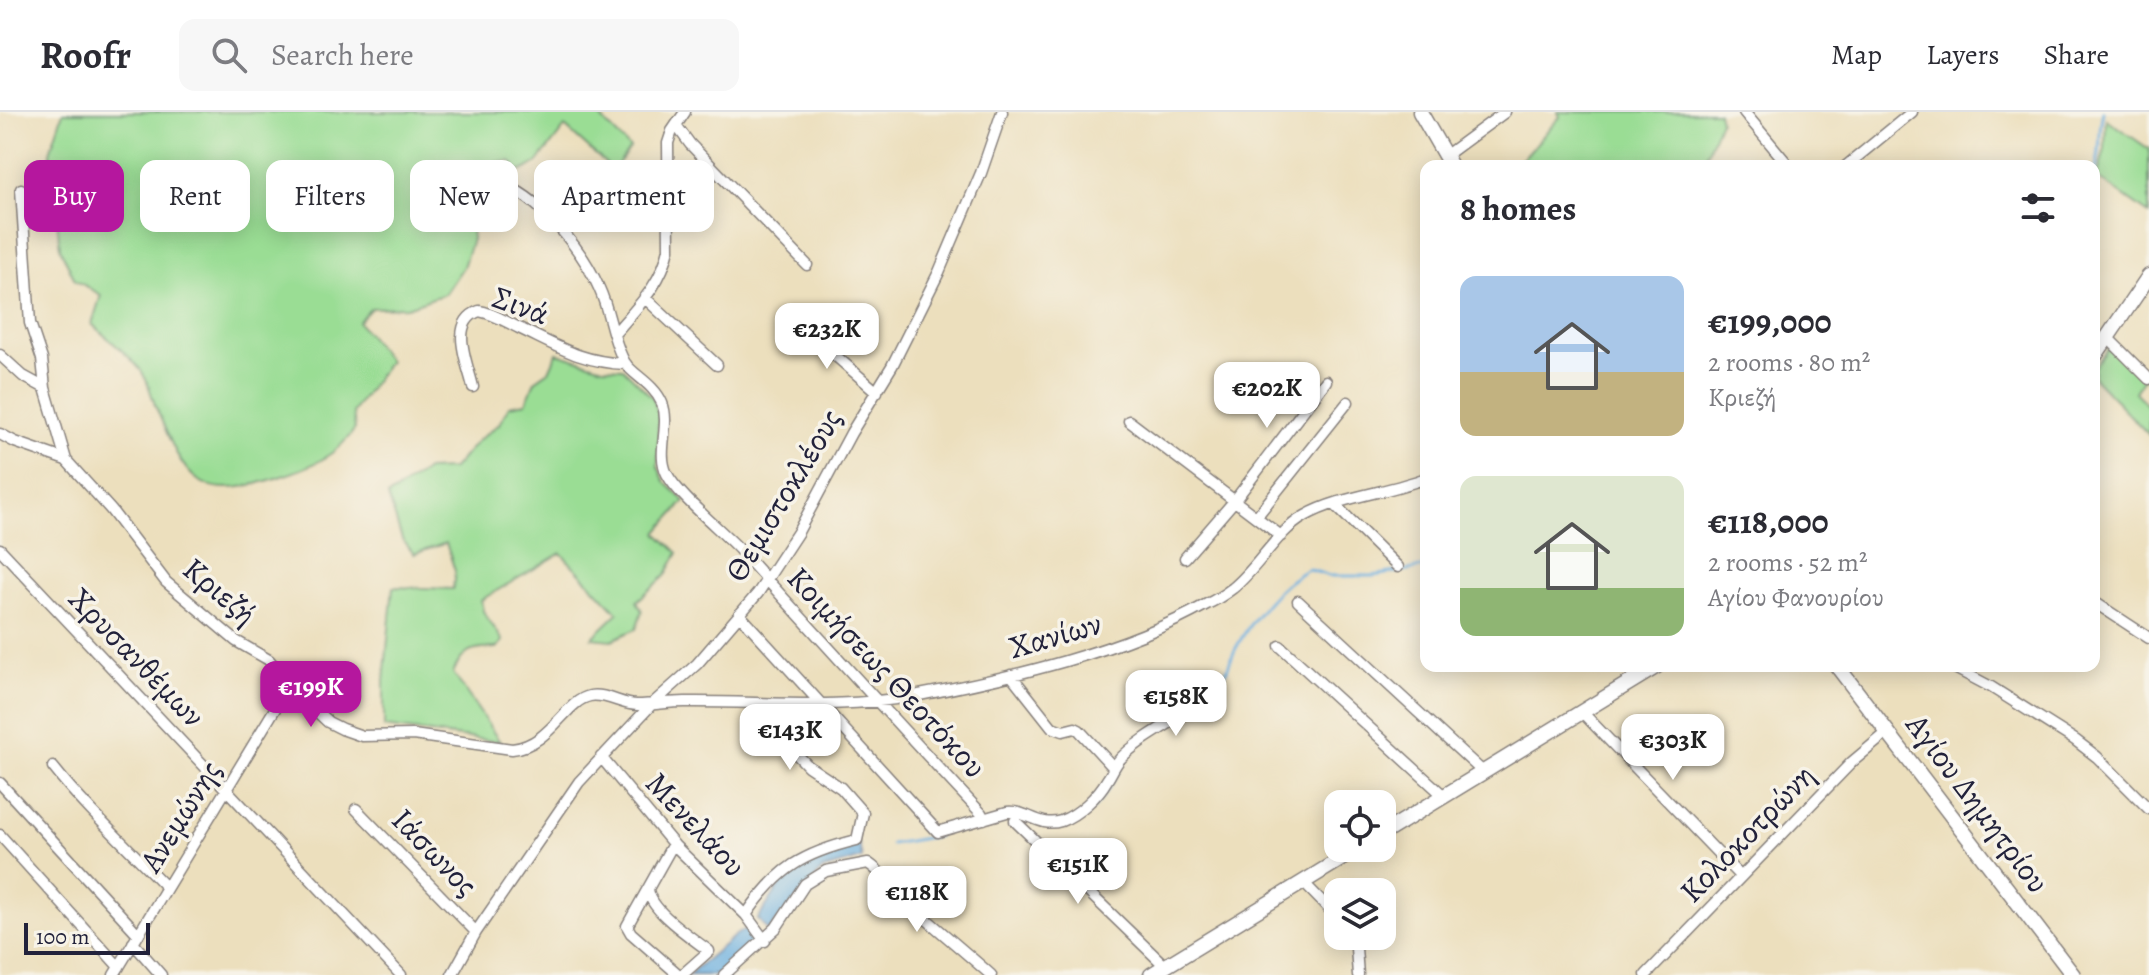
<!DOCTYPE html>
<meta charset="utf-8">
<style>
:root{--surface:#fff;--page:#f7f7f7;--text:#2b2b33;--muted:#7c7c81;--line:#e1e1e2;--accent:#b5179e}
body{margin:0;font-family:Alegreya,serif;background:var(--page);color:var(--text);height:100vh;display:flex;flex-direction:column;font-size:30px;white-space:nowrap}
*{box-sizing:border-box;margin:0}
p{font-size:26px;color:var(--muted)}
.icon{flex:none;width:44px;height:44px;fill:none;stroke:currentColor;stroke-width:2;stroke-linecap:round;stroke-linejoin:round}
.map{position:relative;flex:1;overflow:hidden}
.panel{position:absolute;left:1420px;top:48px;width:680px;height:512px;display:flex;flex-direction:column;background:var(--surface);border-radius:16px;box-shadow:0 4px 20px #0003}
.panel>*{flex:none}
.banner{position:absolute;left:24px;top:48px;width:760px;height:72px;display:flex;gap:16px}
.buttons{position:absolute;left:1324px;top:678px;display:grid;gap:16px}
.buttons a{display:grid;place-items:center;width:72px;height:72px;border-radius:16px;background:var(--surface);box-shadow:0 4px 20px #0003;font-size:40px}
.scale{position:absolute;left:24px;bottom:20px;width:126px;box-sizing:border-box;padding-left:8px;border:4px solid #22223b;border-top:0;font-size:22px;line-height:28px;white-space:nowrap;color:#22223b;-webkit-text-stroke:6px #f7f3e8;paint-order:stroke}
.price{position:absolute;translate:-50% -68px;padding:0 18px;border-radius:16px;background:#fff;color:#222;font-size:26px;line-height:52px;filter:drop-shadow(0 2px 4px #0008)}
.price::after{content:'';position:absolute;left:50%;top:48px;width:24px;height:18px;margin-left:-12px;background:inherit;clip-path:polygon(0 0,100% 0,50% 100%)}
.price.on{background:var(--accent);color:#fff}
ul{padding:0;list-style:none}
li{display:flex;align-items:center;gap:24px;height:200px;padding:0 40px}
li span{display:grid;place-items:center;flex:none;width:224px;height:160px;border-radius:16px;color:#555}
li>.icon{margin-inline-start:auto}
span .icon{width:96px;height:96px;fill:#fffc;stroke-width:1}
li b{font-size:34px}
h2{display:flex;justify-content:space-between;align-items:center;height:96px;padding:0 40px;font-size:34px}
.tag{padding:0 28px;border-radius:16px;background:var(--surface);box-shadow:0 4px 20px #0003;font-size:28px;line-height:72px}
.tag.on{background:var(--accent);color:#fff}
header{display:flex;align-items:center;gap:48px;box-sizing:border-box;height:112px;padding:0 40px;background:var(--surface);border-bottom:2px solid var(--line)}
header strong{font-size:38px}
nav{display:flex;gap:44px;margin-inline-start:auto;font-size:28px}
.search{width:560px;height:72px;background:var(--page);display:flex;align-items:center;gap:20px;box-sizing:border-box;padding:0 28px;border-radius:16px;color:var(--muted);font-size:30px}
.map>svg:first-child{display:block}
</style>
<header>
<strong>Roofr</strong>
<div class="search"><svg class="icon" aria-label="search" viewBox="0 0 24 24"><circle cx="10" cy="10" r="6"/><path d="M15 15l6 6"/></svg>Search here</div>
<nav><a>Map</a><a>Layers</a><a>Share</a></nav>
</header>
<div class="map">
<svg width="2149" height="863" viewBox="0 0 2149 863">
<rect width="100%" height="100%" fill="#f7f3e8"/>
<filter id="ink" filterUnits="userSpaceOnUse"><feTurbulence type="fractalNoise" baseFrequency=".0125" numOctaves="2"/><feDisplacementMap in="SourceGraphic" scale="16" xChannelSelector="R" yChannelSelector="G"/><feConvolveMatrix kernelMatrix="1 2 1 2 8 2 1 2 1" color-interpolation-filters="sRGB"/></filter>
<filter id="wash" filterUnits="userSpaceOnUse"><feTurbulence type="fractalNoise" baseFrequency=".006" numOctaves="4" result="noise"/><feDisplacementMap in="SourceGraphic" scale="32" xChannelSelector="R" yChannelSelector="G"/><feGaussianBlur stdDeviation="1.8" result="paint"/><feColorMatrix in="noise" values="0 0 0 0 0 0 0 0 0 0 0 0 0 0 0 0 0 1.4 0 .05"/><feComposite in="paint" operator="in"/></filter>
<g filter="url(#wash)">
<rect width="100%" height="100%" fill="#ecdfbd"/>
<path fill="#9add94" stroke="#5e8068" stroke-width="2" d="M63,0H595L630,36L613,58L565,15L537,51L520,60L511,49L483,52L466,66L472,127L463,155L445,182L407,195L371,196L358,210L389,249L353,300L355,317C335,345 311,355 279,365C194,394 185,365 155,293C151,282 148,268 141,259C130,243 106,226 92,212L101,183L75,168L60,136L50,40Z
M1558,0H1718L1720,9L1702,54H1516L1560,5Z
M2106,7L2149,37V102L2097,65L2105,37Z
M2110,234L2144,266L2135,280L2149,295V323L2094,266V255Z
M557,241L603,255L623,256L653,286L658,302V355L665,370L685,389L657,421L678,441L665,464L637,489L642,499L636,517L612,528L592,526L618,501L561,441L481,488L483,499L503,529L497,536C473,537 463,537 453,561L500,630L384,615V569L393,475L453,477L455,459L446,431L414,442L402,427L388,384L427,358L453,357L477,329L499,312L509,294L526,291L535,269L549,259Z"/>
<path fill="#69aedf" stroke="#46688d" stroke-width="2" d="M859,732L862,746L822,758L768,819L758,807L784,767L799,750Z
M747,817L757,828L718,863H688L738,821Z"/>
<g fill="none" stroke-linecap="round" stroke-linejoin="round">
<path stroke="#69aedf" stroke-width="3" d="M2094,62C2103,37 2097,22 2103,0
M1218,575C1227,563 1229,549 1236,536C1252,506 1279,472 1308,457L1329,464H1373L1426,455
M1055,715C1095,710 1106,678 1125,649
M891,732L938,724"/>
</g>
</g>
<g filter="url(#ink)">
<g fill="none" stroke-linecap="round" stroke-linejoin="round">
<defs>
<path id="street" d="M1744,0L1789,54
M676,13L690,32L807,153
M1445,44L1505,0
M1846,54L1912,0
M496,70C538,82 582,137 599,176C610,199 612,229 625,251C633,263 654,272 662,291C671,313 656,340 667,362C677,382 721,418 739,437C819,525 899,614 981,701L984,707
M21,77L30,211L42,247L45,276L66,348
M645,186L717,253
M799,212L877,280
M615,221C638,194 661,173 669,137L668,31L672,19L685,0
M2107,225L2149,267
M0,243L23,264L45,276
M473,275C468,252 448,211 479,199C493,201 506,210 519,216C559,235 581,250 626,252
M1129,309L1281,424
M0,322L15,330L66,348L111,398L166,470L236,529L269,548L295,579L328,610L342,617L362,624L413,623L512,637C551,633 565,589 590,584C606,581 622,593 637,593C653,593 669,590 685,590C762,589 839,598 914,584C1009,566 1123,540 1207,492C1216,488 1225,482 1233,476C1259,455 1275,421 1305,404C1341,384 1387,381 1426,366
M1335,393L1398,455
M1257,404L1348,290
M0,437L401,863
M1185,446L1235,388L1326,269
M1298,489L1483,660
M2094,490L2149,526
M739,502L938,720L1007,700C1027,698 1039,716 1061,709C1078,703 1098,684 1107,668C1112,661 1114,654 1120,647C1148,618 1188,606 1215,576
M1280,534L1444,684
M1951,554L1991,575L2075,628L2097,645L2149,697
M1011,563L1052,615L1063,619L1075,616L1079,618L1113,655
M1582,600L1740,764
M601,645L675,734L746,803L765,829
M53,655C87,698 128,735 166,775
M0,671L138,822
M356,697L476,820
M1015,709L1165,854
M0,723L119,855
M673,732L627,814L631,821L679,863
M1303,770L1338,806
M648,777C650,799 691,825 709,839L682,863
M746,803C778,756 803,741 857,728L863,701L841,676L808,654L755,599V591
M1351,824L1356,836L1358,863
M133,831L161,863
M114,863L290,572
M452,863L476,820L579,670L651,593L697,552L758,481L798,420L851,321L892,254L939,160L981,61L1002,0
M724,863L776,816L805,772L826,759L868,751C883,761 891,775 904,787C932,813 962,837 991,863
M1646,863L1852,650L1889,619"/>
<path id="secondary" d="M1420,0L1451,54
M2094,245L2149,164
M1837,554L2073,863
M1382,722L1657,554
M1151,863L1359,736"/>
</defs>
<use href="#street" stroke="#87807c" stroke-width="13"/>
<use href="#secondary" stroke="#87807c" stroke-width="17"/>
<use href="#street" stroke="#fff" stroke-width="10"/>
<use href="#secondary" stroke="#fff" stroke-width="14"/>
</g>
</g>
<g text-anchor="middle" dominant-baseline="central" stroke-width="7" stroke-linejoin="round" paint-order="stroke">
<g font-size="32" fill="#22223b" stroke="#f7f3e8">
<text transform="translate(521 193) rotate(20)">Σινά</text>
<text transform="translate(783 383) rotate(-59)">Θεμιστοκλέους</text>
<text transform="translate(220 479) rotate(40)">Κριεζή</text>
<text transform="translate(1055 523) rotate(-16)">Χανίων</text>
<text transform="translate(137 545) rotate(46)">Χρυσανθέμων</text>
<text transform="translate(887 560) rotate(47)">Κοιμήσεως Θεοτόκου</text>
<text transform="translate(1978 691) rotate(53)">Αγίου Δημητρίου</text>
<text transform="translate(180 704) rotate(-58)">Ανεμώνης</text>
<text transform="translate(696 712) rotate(47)">Μενελάου</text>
<text transform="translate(1747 721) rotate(-46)">Κολοκοτρώνη</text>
<text transform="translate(435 740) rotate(46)">Ιάσωνος</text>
</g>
</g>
</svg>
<div class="buttons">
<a><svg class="icon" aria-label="locate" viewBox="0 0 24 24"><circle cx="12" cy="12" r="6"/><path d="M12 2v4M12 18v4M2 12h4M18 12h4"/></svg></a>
<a><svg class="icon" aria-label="layers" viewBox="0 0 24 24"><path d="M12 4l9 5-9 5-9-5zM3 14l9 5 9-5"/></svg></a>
</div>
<div class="scale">100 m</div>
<b class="price" style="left:827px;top:259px">€232K</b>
<b class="price" style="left:1267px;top:318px">€202K</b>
<b class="price on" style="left:311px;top:617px">€199K</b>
<b class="price" style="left:1176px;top:626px">€158K</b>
<b class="price" style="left:790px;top:660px">€143K</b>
<b class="price" style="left:1673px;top:670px">€303K</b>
<b class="price" style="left:1078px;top:794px">€151K</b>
<b class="price" style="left:917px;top:822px">€118K</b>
<div class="banner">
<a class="tag on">Buy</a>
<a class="tag">Rent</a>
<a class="tag">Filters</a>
<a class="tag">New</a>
<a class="tag">Apartment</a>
</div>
<section class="panel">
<h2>8 homes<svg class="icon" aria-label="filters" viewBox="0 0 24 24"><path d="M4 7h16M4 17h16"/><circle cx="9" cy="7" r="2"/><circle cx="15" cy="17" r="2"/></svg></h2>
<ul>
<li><span style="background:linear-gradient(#a9c7e8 60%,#c2b280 0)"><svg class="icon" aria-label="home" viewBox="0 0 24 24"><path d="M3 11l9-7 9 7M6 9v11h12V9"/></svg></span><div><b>€199,000</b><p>2 rooms · 80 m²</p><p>Κριεζή</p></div></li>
<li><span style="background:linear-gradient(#dfe7d0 70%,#8fb573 0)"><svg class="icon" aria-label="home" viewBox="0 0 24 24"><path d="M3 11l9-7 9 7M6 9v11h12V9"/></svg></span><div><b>€118,000</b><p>2 rooms · 52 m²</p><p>Αγίου Φανουρίου</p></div></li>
</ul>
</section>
</div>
